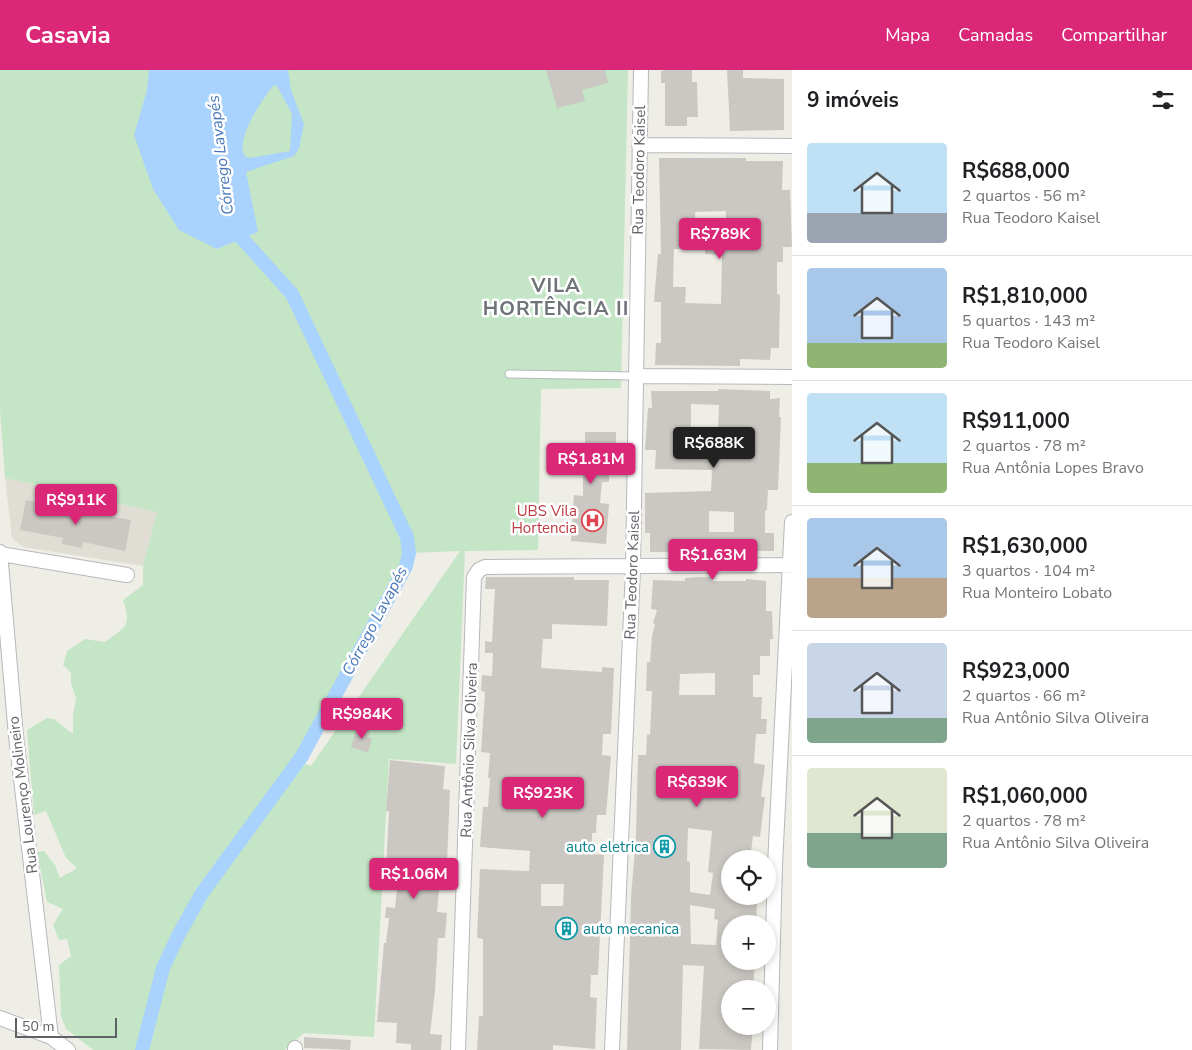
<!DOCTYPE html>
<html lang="pt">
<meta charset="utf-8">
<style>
:root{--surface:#fff;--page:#f6f6f6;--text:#202124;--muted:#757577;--line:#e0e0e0;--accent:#db2777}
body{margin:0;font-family:"Nunito Sans",sans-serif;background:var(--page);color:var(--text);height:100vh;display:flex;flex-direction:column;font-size:19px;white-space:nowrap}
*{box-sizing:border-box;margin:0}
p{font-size:16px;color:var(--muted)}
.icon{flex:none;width:28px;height:28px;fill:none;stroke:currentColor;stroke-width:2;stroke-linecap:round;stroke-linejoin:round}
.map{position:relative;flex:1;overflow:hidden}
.details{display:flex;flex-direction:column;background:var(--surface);width:400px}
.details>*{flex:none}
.fabs{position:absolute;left:721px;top:780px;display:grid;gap:10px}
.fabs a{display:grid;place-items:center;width:55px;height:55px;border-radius:50%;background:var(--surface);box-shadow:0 2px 8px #0003;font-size:25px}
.scale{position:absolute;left:15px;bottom:12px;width:102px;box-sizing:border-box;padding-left:5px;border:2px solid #5e6166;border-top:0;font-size:14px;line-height:18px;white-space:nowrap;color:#5e6166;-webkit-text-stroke:4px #fff;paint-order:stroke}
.price{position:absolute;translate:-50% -42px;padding:0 11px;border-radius:5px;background:var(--accent);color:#fff;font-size:16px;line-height:32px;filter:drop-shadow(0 1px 2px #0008)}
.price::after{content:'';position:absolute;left:50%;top:30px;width:15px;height:11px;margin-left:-8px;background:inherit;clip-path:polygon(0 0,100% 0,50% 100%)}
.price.active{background:#222;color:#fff}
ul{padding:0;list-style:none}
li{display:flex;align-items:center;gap:15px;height:125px;padding:0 15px}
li+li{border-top:1px solid var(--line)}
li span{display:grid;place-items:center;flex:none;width:140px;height:100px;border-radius:5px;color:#555}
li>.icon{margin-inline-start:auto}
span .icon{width:60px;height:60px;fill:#fffc;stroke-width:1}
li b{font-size:21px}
h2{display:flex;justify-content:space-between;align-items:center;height:60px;padding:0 15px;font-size:21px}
header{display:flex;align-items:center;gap:30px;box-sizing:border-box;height:70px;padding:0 25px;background:var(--accent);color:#fff}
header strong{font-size:24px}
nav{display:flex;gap:28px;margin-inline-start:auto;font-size:18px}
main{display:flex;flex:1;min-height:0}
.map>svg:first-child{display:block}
</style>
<header>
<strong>Casavia</strong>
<nav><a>Mapa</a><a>Camadas</a><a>Compartilhar</a></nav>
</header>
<main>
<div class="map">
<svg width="792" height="980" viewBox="0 0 792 980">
<rect width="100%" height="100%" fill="#efeee6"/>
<path fill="#dfddd4" d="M5,408L157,442L143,496L23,477L12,468Z"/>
<path fill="#c4e6c6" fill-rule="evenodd" d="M0,0H628L621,318L541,319L538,480L465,481L456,694L389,689L374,967L304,963L285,980H93L66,959L61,946L59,895L71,886L67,869L59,870L53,855L63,839L47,832L37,782L44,781L55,795L60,808L77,798L66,788L46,741L34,745L27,660L47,648L54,649L73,664V645L76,628L71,613V603L63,595L67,581L85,569L105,572C126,556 132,557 123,530L143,515V496L157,442L5,408L0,340ZM460,481L311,696L299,691L406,496L410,483Z"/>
<path fill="#a9d2fc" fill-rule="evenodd" d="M149,0H288L291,20L304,54L299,79L294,86L246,102L258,162L217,179L179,160L153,119L134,65L147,20ZM274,15L277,16L292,44L290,81L249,88L245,86C234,70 263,28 274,15Z"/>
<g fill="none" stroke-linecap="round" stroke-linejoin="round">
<path stroke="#a9d2fc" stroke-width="14" d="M142,980L163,898L179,864L202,823L302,686L406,496L409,483L407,467L292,224L230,155"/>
</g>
<path fill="#cbc8c3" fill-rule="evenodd" d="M546,0H605L608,13L582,20L585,31L557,38Z
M667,0H692V12H697L698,47H687V56H665V13H661V1Z
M727,0H743V8L784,9V60L730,61Z
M659,88H746V91H783L782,120H790L792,177H783V192H777V224L780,225L779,278H771L770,290L740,289V296L655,295L656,273H661V232H654L658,184H661ZM726,141V156L743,155V177H722L721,162L696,163L695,142ZM705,178V184L722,185L721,234L685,233L686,217H673L674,179Z
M718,319L770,321V329L780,328L779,347H781L778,420H768L767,440L765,441V463H774V481L650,482V463H645V423L711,421L712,400L655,399L656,380H645L648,338H652L651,321H718ZM691,334L719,335L718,360L691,359ZM709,441L734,442V462H709Z
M585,362H616V395H609V412H602L600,433L609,434L606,474L571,471L574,425L583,426V403L561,401L563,375L585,376Z
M26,430L131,450L125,481L83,472L82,478L62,474L63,468L20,460Z
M486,507H574V510H609L607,556L552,554V569H543L541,598L602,602V597L614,598L611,664H603L602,685L611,686L606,745H597L596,763H592V784L604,785L598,905H591L590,927L597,928L595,979L553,975V980H477L479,946H483V869L477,868L480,799L529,801L530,781L480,777L483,737H488L490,708H488L490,683L481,682L485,622L481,621L482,605L492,606L493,583H485V571L492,572L495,519H485ZM541,814H564L563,836H541Z
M698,507H711L712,511H746V509L766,511V541H772L773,569H770V586H760V605H753V627H762L761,649H767L766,664H756L754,693L765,695L761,727H765L760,767L753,766L750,789H730V826H749L748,833L757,834L756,854H730V891H755L753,919H730V956H753L751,980L699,979L704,896L683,895L681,980H627L631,827L636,766L638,685H646L647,664L650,665L652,621H646L647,592H650L652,566L655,554L653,553L657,540L651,539L653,510L685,511V508ZM715,603V625H679L680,604ZM688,758L712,761L708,802L713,803L710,825L690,822V792L687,791ZM690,835L715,839L714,849L718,850L716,875L691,874Z
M357,657L370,661L368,667L372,668L368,683L351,677Z
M390,690L445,696L443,719L450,720L447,794L442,793L437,842L447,843L446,854L445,868H438L435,921L430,964L442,965L441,980H411V974L396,973L397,953L377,952L384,873H386L389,848H385L386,837L395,838L399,800L386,799L389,741H386Z
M304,967L351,970L350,980L304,978Z"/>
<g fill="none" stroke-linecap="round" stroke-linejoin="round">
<defs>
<path id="service" d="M509,304L636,306"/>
<path id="minor" d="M639,75L792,76
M636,306L792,307
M0,482L16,666L51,967
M0,484L127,505
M0,948L51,967L68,980
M295,978V980
M458,980L474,507L479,500L485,497L792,495
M612,980L633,498L641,0
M770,980L775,795L792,452"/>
</defs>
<use href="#service" stroke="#b6b8bc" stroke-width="9"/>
<use href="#minor" stroke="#b6b8bc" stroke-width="16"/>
<use href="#service" stroke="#fff" stroke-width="7"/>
<use href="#minor" stroke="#fff" stroke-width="14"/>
</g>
<defs>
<symbol id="hospital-ring" viewBox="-11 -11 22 22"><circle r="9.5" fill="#fff" stroke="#e0444e" stroke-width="1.5"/><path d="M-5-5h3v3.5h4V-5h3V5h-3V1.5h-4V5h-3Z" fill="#e0444e"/></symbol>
<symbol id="building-ring" viewBox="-11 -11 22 22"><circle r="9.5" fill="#fff" stroke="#0f9aa8" stroke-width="1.5"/><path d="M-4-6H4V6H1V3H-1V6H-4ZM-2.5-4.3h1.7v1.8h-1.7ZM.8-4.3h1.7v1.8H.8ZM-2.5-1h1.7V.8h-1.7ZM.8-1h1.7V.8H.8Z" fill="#0f9aa8"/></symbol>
</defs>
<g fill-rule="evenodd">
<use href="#hospital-ring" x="580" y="438" width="25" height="25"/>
<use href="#building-ring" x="652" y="764" width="25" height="25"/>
<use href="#building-ring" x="554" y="846" width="25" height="25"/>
</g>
<g text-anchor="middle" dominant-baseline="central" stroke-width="5" stroke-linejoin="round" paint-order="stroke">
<g font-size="15" fill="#5e6166" stroke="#fff">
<text transform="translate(639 100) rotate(-89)">Rua Teodoro Kaisel</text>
<text transform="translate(632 505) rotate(-88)">Rua Teodoro Kaisel</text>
<text transform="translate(469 680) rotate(-88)">Rua Antônio Silva Oliveira</text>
<text transform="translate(23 725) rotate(-97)">Rua Lourenço Molineiro</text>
</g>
<g font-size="15" fill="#be3a42" stroke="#fff" text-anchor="end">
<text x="577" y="441">UBS Vila<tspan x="577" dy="17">Hortencia</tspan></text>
</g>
<g font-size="15" fill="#0d838f" stroke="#fff" text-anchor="end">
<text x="649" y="777">auto eletrica</text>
<text x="583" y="859" text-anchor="start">auto mecanica</text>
</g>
<g font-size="16" font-style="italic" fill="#4877b8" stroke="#fff">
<text transform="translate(221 85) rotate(-97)">Córrego Lavapés</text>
<text transform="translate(375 551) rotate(-62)">Córrego Lavapés</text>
</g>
<g font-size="20" font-weight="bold" letter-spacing="1" fill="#6f7378" stroke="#fff">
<text x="556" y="215">VILA<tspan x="556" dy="23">HORTÊNCIA II</tspan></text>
</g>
</g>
</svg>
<div class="fabs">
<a><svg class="icon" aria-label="locate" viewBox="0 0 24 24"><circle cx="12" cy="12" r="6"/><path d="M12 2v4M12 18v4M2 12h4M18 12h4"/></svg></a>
<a>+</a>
<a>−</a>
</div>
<div class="scale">50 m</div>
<b class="price" style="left:720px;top:190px">R$789K</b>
<b class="price active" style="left:714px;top:399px">R$688K</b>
<b class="price" style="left:591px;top:415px">R$1.81M</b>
<b class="price" style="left:76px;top:456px">R$911K</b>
<b class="price" style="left:713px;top:511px">R$1.63M</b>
<b class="price" style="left:362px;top:670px">R$984K</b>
<b class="price" style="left:697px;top:738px">R$639K</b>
<b class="price" style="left:543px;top:749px">R$923K</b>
<b class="price" style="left:414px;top:830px">R$1.06M</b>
</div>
<section class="details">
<h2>9 imóveis<svg class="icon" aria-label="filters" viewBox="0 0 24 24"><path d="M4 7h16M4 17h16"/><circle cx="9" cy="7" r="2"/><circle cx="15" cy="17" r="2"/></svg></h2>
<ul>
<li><span style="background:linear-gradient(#bfe0f5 70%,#9aa5b1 0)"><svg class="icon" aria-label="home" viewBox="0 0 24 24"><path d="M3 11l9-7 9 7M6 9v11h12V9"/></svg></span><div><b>R$688,000</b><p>2 quartos · 56 m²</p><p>Rua Teodoro Kaisel</p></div></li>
<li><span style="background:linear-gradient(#a9c7e8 75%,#8fb573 0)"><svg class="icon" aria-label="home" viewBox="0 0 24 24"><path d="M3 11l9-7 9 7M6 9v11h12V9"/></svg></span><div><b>R$1,810,000</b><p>5 quartos · 143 m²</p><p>Rua Teodoro Kaisel</p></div></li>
<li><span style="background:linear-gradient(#bfe0f5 70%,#8fb573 0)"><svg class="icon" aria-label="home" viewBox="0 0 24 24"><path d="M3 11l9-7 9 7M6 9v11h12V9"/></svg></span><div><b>R$911,000</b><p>2 quartos · 78 m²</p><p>Rua Antônia Lopes Bravo</p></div></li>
<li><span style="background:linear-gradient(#a9c7e8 60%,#b9a48a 0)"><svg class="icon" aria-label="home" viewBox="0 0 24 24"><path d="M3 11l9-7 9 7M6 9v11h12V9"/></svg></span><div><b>R$1,630,000</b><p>3 quartos · 104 m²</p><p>Rua Monteiro Lobato</p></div></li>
<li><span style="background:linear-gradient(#c9d6e8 75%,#7fa58c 0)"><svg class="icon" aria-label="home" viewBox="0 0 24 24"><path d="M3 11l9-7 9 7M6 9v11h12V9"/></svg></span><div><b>R$923,000</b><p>2 quartos · 66 m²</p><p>Rua Antônio Silva Oliveira</p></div></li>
<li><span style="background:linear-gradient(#dfe7d0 65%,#7fa58c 0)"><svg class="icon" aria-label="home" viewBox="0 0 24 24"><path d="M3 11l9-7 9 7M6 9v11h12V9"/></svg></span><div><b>R$1,060,000</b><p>2 quartos · 78 m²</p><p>Rua Antônio Silva Oliveira</p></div></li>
</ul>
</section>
</main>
